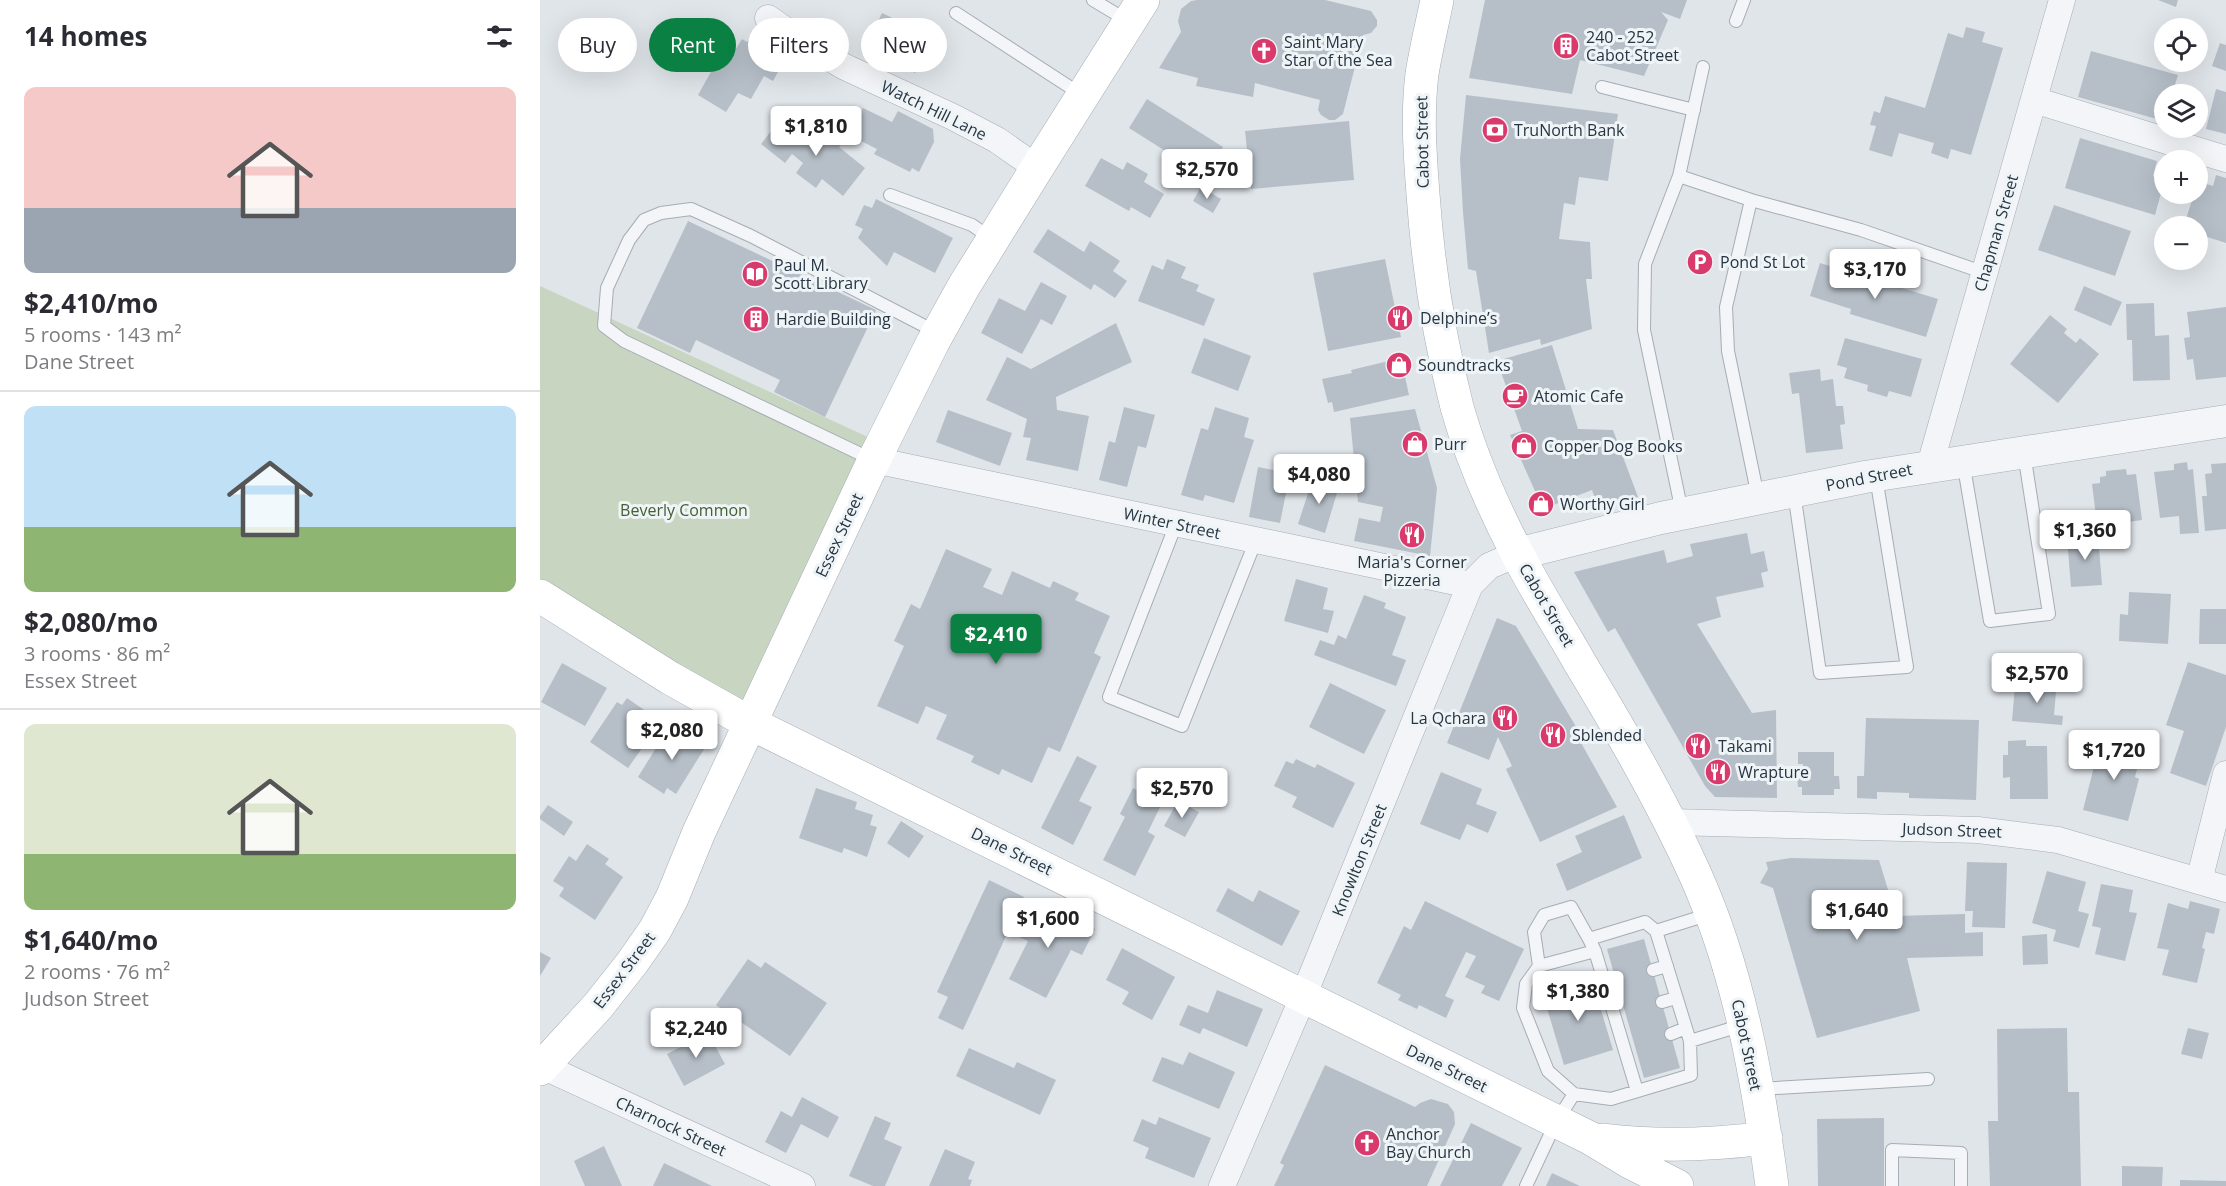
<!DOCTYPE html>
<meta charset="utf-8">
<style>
:root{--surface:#fff;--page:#f7f7f7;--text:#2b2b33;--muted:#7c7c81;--line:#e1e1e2;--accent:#0b8043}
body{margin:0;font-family:"Open Sans",sans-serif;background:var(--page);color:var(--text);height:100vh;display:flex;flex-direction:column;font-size:22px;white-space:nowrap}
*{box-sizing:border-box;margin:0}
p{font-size:20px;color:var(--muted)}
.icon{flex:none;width:33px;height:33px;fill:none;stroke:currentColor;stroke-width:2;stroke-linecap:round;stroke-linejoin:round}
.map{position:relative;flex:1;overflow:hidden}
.side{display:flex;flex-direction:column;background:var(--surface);width:540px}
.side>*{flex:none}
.top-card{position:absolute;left:18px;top:18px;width:570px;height:54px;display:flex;gap:12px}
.fabs{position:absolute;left:1614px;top:18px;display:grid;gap:12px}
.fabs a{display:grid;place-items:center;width:54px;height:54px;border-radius:50%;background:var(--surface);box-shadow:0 6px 24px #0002;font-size:30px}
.price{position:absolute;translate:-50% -51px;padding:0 14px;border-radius:6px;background:#fff;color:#222;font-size:20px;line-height:39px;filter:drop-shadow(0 2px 3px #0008)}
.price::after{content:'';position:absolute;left:50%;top:36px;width:18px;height:14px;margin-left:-9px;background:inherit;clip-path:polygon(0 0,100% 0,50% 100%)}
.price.current{background:var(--accent);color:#fff}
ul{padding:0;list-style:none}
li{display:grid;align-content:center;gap:12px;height:318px;padding:0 24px}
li+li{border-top:2px solid var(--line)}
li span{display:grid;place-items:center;height:186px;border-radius:12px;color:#555}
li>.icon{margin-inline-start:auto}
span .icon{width:108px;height:108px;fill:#fffc;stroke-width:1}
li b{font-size:26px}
h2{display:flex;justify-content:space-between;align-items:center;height:72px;padding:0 24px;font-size:26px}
.tag{padding:0 21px;border-radius:27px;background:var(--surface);box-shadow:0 6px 24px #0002;font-size:21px;line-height:54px}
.tag.current{background:var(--accent);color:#fff}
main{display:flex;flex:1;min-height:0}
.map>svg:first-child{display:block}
</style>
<main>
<section class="side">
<h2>14 homes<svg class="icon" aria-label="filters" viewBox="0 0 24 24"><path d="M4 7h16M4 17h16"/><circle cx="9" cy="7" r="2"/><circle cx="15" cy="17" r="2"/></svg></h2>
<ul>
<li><span style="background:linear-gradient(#f6c9c9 65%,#9aa5b1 0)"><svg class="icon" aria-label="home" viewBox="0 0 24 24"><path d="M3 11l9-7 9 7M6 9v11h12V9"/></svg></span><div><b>$2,410/mo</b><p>5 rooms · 143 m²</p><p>Dane Street</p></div></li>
<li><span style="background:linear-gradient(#bfe0f5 65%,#8fb573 0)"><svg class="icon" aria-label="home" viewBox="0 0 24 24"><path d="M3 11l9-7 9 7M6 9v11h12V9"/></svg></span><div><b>$2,080/mo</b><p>3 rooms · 86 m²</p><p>Essex Street</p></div></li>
<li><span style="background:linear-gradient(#dfe7d0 70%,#8fb573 0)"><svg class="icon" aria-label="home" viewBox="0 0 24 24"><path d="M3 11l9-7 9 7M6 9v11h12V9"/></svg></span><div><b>$1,640/mo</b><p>2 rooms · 76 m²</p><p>Judson Street</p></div></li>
</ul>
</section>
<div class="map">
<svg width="1686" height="1186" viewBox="0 0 1686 1186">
<rect width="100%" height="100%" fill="#e0e5ea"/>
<path fill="#c8d5c0" d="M0,286L343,444L197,716L0,596Z"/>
<path fill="#b6bfc8" d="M657,0H785L831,11L837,20V26L831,33L823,35L803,114L795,120H789L781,115L778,110L780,100L715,83L713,97L656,86L658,78L619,68L641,32L638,21L641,9L651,1Z
M945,0H1147L1140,19L1121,12L1128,20L1104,76L1040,60L1032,94L929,78Z
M1618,0H1638L1636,7Z
M342,13L392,37L375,73L325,49Z
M1426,27L1445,32L1442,42L1463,48L1431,155L1411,149L1408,159L1391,153L1394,143L1359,133L1352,157L1329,150L1336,126L1330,125L1334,111L1340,113L1345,96L1385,108L1408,33L1423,38Z
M215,30L231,39L223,52L243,63L233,81L224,76L211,99L198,93L186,112L158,95L182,52L191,57L202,39L207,42Z
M1680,43L1686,45V71L1672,66Z
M1551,51L1638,75L1632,94H1624V121L1538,97Z
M1676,89L1686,92V134L1666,129Z
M926,95L1078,114L1068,181L1039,177L1035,205L1024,203L1019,239L1050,242L1052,279H1046L1052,329L1001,345L1000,339L949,353L936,271L928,269L923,212L920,159Z
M607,99L683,147L665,176L589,128Z
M323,108L352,122L358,111L393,129L394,142L379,172L372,168L370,172L334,154L337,149L299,130L307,115L317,120Z
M239,121L262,139L272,126L283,134L287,128L304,141L299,147L325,168L303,196L282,179L276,188L256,173L263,163L252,154L245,163L221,144Z
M809,121L814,180L711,189L705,131Z
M1540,138L1617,161L1613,176L1624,179V182L1615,215L1525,188Z
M561,158L583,170L587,162L608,174L604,182L624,194L610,218L591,207L589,211L545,186Z
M1676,175L1686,178V243L1658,234V226H1650L1652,221L1646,219L1654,194L1659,196L1663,183L1673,186Z
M661,187L681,199L673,213L653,201Z
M336,199L413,238L395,273L354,252L347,266L318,238L323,229L315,225L324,205L332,208Z
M1514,205L1591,231L1575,276L1498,250Z
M148,221L336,310L285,417L234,392L240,380L156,340L150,353L97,328Z
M508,229L544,252L550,241L580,261L573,271L587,281L575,298L554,284L551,290L493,252Z
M627,259L646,267L641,278L659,285L656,291L675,299L664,326L598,301L612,265L623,270Z
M845,259L861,337L788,351L773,273Z
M1280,263L1398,299L1386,337L1310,314L1311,309L1270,296Z
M501,282L527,296L512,325L501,319L482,354L441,333L459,298L485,311Z
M1544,286L1582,302L1571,326L1534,310Z
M1614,303L1615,336L1629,335L1630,380L1593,381L1592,340H1587L1586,304Z
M1686,307V377L1656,380L1653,359L1647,360L1644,338L1650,337L1647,312Z
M1510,315L1527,329L1524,333L1536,343L1540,338L1559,354L1518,403L1470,364Z
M576,323L592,362L516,397L517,410L549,416L538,471L486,460L491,438L483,437L487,419L446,400L467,357L491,369Z
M664,338L711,356L698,391L651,373Z
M1305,338L1382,359L1371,397L1349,391L1347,397L1327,391L1328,385L1304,378L1307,368L1297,365Z
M1012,345L1038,429L1073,430L1098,497L1058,507L1052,490L1003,509L970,435L982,431L957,361Z
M861,358L869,395L794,412L792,402L788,403L782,379L812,373L811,370Z
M1280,369L1281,381L1293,379L1296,406H1303L1305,424L1300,425L1303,449L1266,453L1259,393L1252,394L1249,373Z
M584,407L615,415L606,448L598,446L587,487L559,480L569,441L575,443Z
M675,407L709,418L704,437L714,440L694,503L665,495L663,501L641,495L661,428L668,430Z
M875,409L897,488L890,556L814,541L819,518L840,522L843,507L818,502L810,418Z
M408,410L472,433L460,466L396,442Z
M1647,462L1648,470L1653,469L1659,533L1640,534L1639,516L1620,518L1614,472L1634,470V464Z
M1686,463V529L1665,531L1662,496H1667L1665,474L1672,473L1671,464Z
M718,467L750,473L740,523L709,517Z
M1586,469L1587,475L1596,474L1602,520L1566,525L1565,514L1556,516L1552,484L1560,483V477L1566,476V471Z
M773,478L799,486L785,533L758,524Z
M1207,533L1211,554L1224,551L1228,571L1221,573L1224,587L1176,597L1181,617L1157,624L1212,713L1236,710L1237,798L1175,797L1165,786L1075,628L1068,632L1034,572L1124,550L1127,563L1153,556L1150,544Z
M1558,535L1562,585L1531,587L1527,538Z
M406,549L452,569L443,587L462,595L472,571L510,588L513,581L539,593L535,600L570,616L554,653L561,657L520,752L508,747L492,783L462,769L459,775L431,762L434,756L396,739L407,715L386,706L378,724L337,706L364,646L354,641L371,604L380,609Z
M756,579L788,588L783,609L794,611L788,633L744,621Z
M1589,592L1631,594L1628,644L1579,641L1580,614L1588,615Z
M824,595L846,603L844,608L866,617L852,655L866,660L856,686L774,655L780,640L794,645L798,635L806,639Z
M1660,609H1686V644H1659Z
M957,618L976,626L1038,730L1035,732L1077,807L1000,842L966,769L972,766L958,737L949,760L907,743Z
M1648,662L1686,675V727L1666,786L1630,773L1644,731L1626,725Z
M22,663L67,688L45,726L1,702Z
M1498,679L1517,680L1514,715L1523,716L1522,725L1472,721L1475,686L1497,688Z
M790,683L846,710L824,754L769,727Z
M87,698L110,714L113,710L124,717L88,768L50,742L77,702L82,705Z
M1326,718L1439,720L1436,800L1369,798V793L1337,792V799L1317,798V776H1324Z
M131,724L166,746L136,794L127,788L124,794L98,777Z
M1561,739L1602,750L1595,777L1599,779L1588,821L1543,810Z
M1486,740V746H1507L1508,799H1470V777L1463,778V755H1468V741Z
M1258,752H1294V776H1299L1300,789H1294V795H1262V787H1258L1257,776L1263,775V764H1258Z
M537,756L557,766L539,801L552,807L533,845L501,828Z
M756,759L775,768L777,764L815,783L793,828L752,807L757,797L734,786L746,761L753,764Z
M901,772L942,789L936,804L957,812L948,833L927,824L920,840L880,824Z
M276,788L317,802L315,809L333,815L330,825L337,827L327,857L304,848L302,853L259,838Z
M593,788L622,803L608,832L615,836L595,876L563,860L585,817L580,814Z
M638,801L659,812L645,837L624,826Z
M8,805L33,822L24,836L0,819V816Z
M1084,815L1102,858L1027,891L1016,864L1042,852L1035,836Z
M361,821L384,836L369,858L347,843Z
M47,844L69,859L65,864L83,877L55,920L19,896L24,888L13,881L29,856L36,861Z
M1251,858L1339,860L1356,916L1425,914V933L1443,932V956L1367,958L1380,1011L1277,1038L1233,888L1220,883L1228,869L1226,862Z
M1427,862L1467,863L1465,928L1432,927L1433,911H1425Z
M1507,871L1546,882L1538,911L1549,914L1539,948L1513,941L1516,930L1492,923Z
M449,880L484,897L423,1030L398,1018L408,997L397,992Z
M1561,884L1593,890L1589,912L1597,913L1585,961L1555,954L1561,928L1552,926Z
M688,888L713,902L719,890L760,911L742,946L676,911Z
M885,901L984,949L959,1001L941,993L945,986L925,977L936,956L926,952L905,996L914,1000L906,1018L879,1005L877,1009L858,1000L861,995L837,983L864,926L871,930Z
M1650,901L1680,909L1674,934L1666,932L1662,948L1665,949L1657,983L1622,975L1629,950L1617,948L1628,903L1648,909Z
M496,904L538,926L540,921L555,929L542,955L531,950L506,998L469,979L488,941L479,937Z
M1507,934L1508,964L1483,965L1482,936Z
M1104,939L1140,1068L1104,1078L1067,949Z
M582,948L635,977L612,1020L582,1004L589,992L566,980Z
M0,952L11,958L0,976Z
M208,959L221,968L225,962L287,1003L250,1056L176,1005Z
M1052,980L1073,1050L1024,1065L1003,995Z
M677,990L723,1009L707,1047L663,1028L660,1034L639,1025L648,1005L668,1013Z
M1527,1028L1528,1092H1539L1541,1186H1450L1448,1121H1458L1457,1029Z
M1648,1028L1669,1033L1662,1059L1641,1054Z
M168,1033L185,1064L144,1086L127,1054Z
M429,1048L474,1068L477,1062L516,1080L500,1115L416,1076Z
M649,1052L695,1072L679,1109L612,1081L622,1057L643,1065Z
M785,1065L875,1107L880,1103L891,1099L908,1104L914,1112L915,1124L887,1186H734L744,1165L740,1163Z
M262,1097L299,1117L288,1138L261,1124L246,1153L225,1142L241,1111L252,1117Z
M335,1116L351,1123L344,1139L362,1147L345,1186H333L309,1176Z
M619,1117L671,1138L654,1178L605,1158L609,1148L593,1141L602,1119L616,1125Z
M1344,1118V1186H1278L1277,1119Z
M931,1123L982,1148L962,1186H900Z
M64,1146L82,1186H45L34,1161Z
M405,1149L435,1162L428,1179L432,1180L430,1186H389Z
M124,1163L172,1186H113Z
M1582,1166L1623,1167L1622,1186H1582Z
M1012,1173L1040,1186H1006Z
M1640,1180L1686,1181V1186H1640Z"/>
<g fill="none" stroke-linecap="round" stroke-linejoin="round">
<defs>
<path id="service" d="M553,0L588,21
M416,13L542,95
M1196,21L1204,0
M1062,87L1154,110
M1139,176L1211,200
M350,195L432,225L452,239
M333,460L84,341L64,326L67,288L89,240L104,220L121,213L151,209L211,236L398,333
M1423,461L1450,621L1509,614L1484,453
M1254,492L1280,673L1367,667L1336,477
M1218,497L1188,351L1186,307L1211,200L1321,230L1445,273
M1142,512L1104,330L1105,264L1139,176L1163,67
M636,524L569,697L642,726L716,540
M1170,914L1116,931L1150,1041L1203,1025
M999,966L994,932L1004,915L1031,907L1049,939
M1113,970L1127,966
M1122,1002L1136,998
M1131,1034L1146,1028
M1219,1089L1388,1079
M1097,1091L1055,951L1049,939L1105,922L1116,931
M1034,1094L1008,1071L983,1008L986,984L999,966L1055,951
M986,1186L1016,1122L1034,1094L1071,1099L1151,1075L1150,1041
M1352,1186V1150L1421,1153V1186"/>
<path id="minor" d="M228,18L267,45L305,67L413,117L457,140L497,168
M1494,100L1686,159
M334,460L930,585
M1390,465L1522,0
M1131,822L1438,830L1518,840L1686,889
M1659,881L1686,774
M0,1065L262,1186
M682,1186L763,997L930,585L949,566L977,554"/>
<path id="tertiary" d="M977,554L1121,518L1325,477L1686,421"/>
<path id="secondary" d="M897,0C892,25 886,49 882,74C877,114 880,155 883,194C888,265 899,338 917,407C931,457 953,507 977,553C996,591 1019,626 1040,663C1081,731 1122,801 1155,874C1199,972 1218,1080 1232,1186
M0,596L130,678L210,723L1050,1138L1088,1161L1137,1186
M0,1069L58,1006L92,963L115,930L132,898L159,832L334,460L393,342L424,286L497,168L603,0
M1063,1140C1118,1147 1171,1145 1226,1138"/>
</defs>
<use href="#service" stroke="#a5adb5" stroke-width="14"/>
<use href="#minor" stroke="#a5adb5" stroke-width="27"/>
<use href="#tertiary" stroke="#a5adb5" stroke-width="33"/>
<use href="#secondary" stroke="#a5adb5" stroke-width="34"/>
<use href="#service" stroke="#f3f5f8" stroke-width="12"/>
<use href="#minor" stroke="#f3f5f8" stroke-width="26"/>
<use href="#tertiary" stroke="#f3f5f8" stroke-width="32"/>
<use href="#secondary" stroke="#fff" stroke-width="33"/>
</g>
<defs>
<symbol id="building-disc" viewBox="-11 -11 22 22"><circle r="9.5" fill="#da396b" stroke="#eff4f7"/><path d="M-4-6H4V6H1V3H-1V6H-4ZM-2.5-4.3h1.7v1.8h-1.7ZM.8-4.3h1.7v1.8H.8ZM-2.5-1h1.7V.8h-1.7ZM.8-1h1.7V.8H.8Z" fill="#fff"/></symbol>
<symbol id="church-disc" viewBox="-11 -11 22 22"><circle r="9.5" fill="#da396b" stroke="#eff4f7"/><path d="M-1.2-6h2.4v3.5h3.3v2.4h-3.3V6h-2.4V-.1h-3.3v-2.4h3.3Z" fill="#fff"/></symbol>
<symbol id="bank-disc" viewBox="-11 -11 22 22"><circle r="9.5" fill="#da396b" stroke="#eff4f7"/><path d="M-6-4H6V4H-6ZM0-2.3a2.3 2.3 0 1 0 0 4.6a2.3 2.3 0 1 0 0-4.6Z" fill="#fff"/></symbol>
<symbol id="parking-disc" viewBox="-11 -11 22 22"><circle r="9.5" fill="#da396b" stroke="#eff4f7"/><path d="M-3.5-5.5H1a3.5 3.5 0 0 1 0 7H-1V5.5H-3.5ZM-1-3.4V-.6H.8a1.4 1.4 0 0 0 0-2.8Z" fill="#fff"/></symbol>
<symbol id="library-disc" viewBox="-11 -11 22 22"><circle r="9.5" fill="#da396b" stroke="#eff4f7"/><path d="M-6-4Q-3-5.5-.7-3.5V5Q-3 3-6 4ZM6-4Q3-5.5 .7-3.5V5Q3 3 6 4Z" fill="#fff"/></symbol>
<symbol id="restaurant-disc" viewBox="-11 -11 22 22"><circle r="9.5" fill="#da396b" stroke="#eff4f7"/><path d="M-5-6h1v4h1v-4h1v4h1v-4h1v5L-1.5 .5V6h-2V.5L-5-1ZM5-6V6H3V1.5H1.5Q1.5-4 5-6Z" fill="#fff"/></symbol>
<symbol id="shop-disc" viewBox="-11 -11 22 22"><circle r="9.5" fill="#da396b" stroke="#eff4f7"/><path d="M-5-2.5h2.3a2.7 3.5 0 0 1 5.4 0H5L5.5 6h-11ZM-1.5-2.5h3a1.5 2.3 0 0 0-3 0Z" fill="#fff"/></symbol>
<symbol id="cafe-disc" viewBox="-11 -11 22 22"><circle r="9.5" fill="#da396b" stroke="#eff4f7"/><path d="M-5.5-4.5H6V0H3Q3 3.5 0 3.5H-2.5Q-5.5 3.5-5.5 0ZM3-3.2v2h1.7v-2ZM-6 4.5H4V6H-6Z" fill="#fff"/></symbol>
</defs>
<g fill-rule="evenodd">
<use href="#building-disc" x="1011" y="31" width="30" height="30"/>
<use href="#church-disc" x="709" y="36" width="30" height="30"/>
<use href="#bank-disc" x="940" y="115" width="30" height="30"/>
<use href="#parking-disc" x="1145" y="247" width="30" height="30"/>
<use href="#library-disc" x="200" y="259" width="30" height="30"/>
<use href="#restaurant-disc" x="845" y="303" width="30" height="30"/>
<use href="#building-disc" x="201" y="304" width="30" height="30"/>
<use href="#shop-disc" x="844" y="350" width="30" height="30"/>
<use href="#cafe-disc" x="960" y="381" width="30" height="30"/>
<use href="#shop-disc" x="860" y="429" width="30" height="30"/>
<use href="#shop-disc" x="969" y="431" width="30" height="30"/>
<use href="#shop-disc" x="986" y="489" width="30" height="30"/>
<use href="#restaurant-disc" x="857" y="520" width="30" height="30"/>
<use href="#restaurant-disc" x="950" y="703" width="30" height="30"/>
<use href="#restaurant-disc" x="998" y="720" width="30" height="30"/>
<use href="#restaurant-disc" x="1143" y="731" width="30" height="30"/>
<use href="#restaurant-disc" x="1163" y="757" width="30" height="30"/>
<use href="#church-disc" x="812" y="1128" width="30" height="30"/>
</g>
<g text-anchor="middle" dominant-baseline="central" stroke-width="6" stroke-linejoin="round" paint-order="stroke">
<g font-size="16" fill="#273543" stroke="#eff4f7" text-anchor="start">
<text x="1046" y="37">240 - 252<tspan x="1046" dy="18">Cabot Street</tspan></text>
<text x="744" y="42">Saint Mary<tspan x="744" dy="18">Star of the Sea</tspan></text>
<text x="974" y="130">TruNorth Bank</text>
<text x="1180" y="262">Pond St Lot</text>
<text x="234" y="265">Paul M.<tspan x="234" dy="18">Scott Library</tspan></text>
<text x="880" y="318">Delphine’s</text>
<text x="236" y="319">Hardie Building</text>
<text x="878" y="365">Soundtracks</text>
<text x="994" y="396">Atomic Cafe</text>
<text x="894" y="444">Purr</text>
<text x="1004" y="446">Copper Dog Books</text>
<text x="1020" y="504">Worthy Girl</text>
<text x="872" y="562" text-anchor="middle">Maria's Corner<tspan x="872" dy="18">Pizzeria</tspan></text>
<text x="946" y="718" text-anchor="end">La Qchara</text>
<text x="1032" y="735">Sblended</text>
<text x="1178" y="746">Takami</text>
<text x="1198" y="772">Wrapture</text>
<text x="846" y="1134">Anchor<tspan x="846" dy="18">Bay Church</tspan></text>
</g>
<g font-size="16" fill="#273543" stroke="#eff4f7">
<text transform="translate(394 110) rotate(26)">Watch Hill Lane</text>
<text transform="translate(882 142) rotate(-91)">Cabot Street</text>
<text transform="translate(1456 233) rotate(-74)">Chapman Street</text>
<text transform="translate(1329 477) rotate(-11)">Pond Street</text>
<text transform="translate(632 523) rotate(12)">Winter Street</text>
<text transform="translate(299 535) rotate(-65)">Essex Street</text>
<text transform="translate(1007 605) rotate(60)">Cabot Street</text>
<text transform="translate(1412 830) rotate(2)">Judson Street</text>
<text transform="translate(472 851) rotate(26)">Dane Street</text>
<text transform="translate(819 860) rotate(-68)">Knowlton Street</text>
<text transform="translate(84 970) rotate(-53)">Essex Street</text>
<text transform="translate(1207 1045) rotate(78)">Cabot Street</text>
<text transform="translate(907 1068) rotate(26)">Dane Street</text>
<text transform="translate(131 1126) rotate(25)">Charnock Street</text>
</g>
<g font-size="16" fill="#426033" stroke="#eff4f7">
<text x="144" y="510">Beverly Common</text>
</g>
</g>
</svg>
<div class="fabs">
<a><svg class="icon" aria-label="locate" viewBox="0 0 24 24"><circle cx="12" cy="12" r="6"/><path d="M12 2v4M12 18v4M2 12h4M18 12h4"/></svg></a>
<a><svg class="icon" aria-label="layers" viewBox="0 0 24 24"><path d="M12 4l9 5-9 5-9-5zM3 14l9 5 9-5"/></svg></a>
<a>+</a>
<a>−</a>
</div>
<b class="price" style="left:276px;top:157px">$1,810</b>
<b class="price" style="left:667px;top:200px">$2,570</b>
<b class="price" style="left:1335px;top:300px">$3,170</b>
<b class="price" style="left:779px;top:505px">$4,080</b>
<b class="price" style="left:1545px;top:561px">$1,360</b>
<b class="price current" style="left:456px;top:665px">$2,410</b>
<b class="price" style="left:1497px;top:704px">$2,570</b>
<b class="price" style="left:132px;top:761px">$2,080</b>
<b class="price" style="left:1574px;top:781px">$1,720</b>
<b class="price" style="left:642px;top:819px">$2,570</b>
<b class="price" style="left:1317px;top:941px">$1,640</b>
<b class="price" style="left:508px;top:949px">$1,600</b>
<b class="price" style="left:1038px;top:1022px">$1,380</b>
<b class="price" style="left:156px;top:1059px">$2,240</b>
<div class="top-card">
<a class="tag">Buy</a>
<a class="tag current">Rent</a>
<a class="tag">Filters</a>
<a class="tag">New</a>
</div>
</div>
</main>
